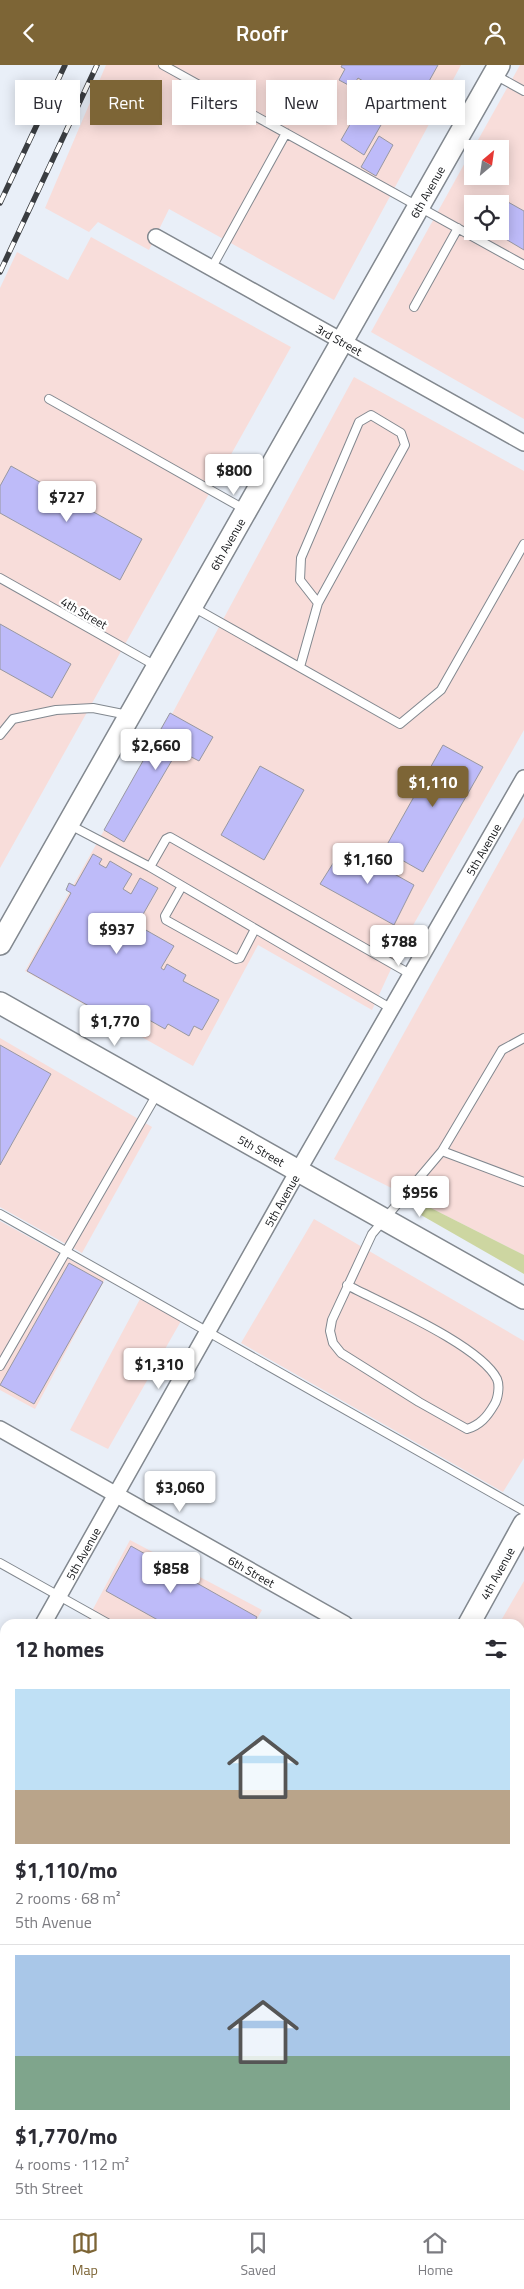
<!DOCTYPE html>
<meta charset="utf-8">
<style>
:root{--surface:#fff;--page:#f7f7f7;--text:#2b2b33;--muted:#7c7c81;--line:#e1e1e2;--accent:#7d6536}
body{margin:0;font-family:"Titillium Web",sans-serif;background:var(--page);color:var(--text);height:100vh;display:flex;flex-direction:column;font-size:19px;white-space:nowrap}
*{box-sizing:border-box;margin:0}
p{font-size:16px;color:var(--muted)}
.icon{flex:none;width:28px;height:28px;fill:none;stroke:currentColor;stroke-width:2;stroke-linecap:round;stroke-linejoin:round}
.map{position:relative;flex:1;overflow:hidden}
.sheet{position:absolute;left:0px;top:1554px;width:525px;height:601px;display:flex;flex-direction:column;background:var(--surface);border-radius:15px 15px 0 0;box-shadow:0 2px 12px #0003}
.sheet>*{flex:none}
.hud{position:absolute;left:15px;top:15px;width:495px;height:45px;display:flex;gap:10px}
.needle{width:32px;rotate:29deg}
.fabs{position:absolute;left:464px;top:75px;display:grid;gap:10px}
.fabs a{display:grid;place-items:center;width:45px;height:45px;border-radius:0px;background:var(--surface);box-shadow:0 2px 12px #0003;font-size:25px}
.price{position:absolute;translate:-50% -42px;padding:0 11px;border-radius:5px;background:#fff;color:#222;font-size:16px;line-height:32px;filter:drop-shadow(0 1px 2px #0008)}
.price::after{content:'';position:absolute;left:50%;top:30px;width:15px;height:11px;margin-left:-8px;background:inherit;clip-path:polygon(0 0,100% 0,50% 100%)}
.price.on{background:var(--accent);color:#fff}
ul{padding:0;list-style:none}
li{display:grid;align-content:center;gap:10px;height:265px;padding:0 15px}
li+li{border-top:1px solid var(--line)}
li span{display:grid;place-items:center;height:155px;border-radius:0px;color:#555}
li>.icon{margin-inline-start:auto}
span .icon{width:90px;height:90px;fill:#fffc;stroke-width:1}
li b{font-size:21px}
h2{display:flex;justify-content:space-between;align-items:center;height:60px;padding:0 15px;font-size:21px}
.chip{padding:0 18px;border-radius:0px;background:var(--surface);box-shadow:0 2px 12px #0003;font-size:18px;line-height:45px}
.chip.on{background:var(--accent);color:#fff}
header{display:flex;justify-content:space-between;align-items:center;height:65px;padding:0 15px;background:var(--accent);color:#fff;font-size:22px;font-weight:600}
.tabs{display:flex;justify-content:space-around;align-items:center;height:70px;border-top:1px solid var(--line);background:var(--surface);font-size:14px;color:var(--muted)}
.tabs a{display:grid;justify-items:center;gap:2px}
.tabs .on{color:var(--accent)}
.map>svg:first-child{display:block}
</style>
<header><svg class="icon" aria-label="back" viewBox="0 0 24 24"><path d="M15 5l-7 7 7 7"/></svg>Roofr<svg class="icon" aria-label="person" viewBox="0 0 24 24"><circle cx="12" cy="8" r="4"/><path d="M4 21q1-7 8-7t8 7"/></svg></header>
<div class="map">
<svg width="524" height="2154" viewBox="0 0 524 2154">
<rect width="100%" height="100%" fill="#e9eff8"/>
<path fill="#f8ddda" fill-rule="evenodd" d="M106,0H461L334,235L169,144L149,185L98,157L89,167L45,143Z
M520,0H524V354L371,267L472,85V111H500V84H473ZM472,139H500V166H472Z
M91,172L291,282L0,803V223L17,187L68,215Z
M354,312L524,406V665L403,878L372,945L258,880L193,1001L25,906L170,648L172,649Z
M524,752V1190L334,1094Z
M0,973L152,1062L82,1188L0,1142Z
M314,1154L524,1276V1393L503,1427L241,1278Z
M0,1156L105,1214L35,1344L0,1325Z
M140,1234L181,1256L108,1384L70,1365Z
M130,1475L262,1545L254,1559H85Z
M524,1516V1573L520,1571V1559H499Z
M520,1656L524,1659V2154H180L173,2150H520Z"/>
<path fill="#cdd6a1" d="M427,1141L524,1190V1209L421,1150Z
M295,2150H351L355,2154H293Z
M376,2150H435L433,2154H380Z"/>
<path fill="#bebbf9" stroke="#9898a1" d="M342,0H438L413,45L358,13L352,22L339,15L345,4L341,2Z
M371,23L394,37L364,90L341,75Z
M379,71L393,80L376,111L361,102Z
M508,137L524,146V185L492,166H500V151Z
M11,401L142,474L120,515L0,448V421Z
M0,559L71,599L52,633L0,604Z
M170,648L213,672L199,696L178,685L124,777L104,765Z
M443,680L483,702L423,807L384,785Z
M260,701L304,725L264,795L221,770Z
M344,781L414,820L394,860L320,819Z
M93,789L102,794L99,799L106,803L110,796L132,809L123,824L131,829L140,813L158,823L137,860L174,881L161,903L164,905L167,899L186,910L183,916L219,935L202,965L194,961L189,971L168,959L165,964L135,947L126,962L27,906L71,828L66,825L69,818L75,821Z
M0,980L51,1009L0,1100Z
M69,1198L103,1217L34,1339L0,1320Z
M131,1481L257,1552L253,1559H165L106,1526Z
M186,2150H204L202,2154H193Z
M458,2150H513L510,2154H455Z"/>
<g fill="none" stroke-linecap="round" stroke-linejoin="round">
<defs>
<path id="lane" d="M163,0L524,200
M495,10L524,26
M211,204L286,68
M414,242L458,163
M49,334L244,444
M0,513L156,601
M193,542L400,659L441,625L524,479
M300,602L318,538L300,515L301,493L359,357L371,350L401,368L405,380L318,538
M0,670L13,654L56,645L93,643L128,650
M70,760L150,802L392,944
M150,802L166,774L170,772L412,910
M182,821L165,851L166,855L236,894L240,893L255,864
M442,1086L524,1117
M0,1149L524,1446
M347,1220C383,1239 480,1280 497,1314C500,1321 498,1334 494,1340C487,1352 480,1360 467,1364L419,1337L341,1288L333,1278L330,1266L332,1255L372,1169L442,1086L502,985L524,973
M0,1301L157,1029
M0,1498L109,1559
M0,1576L5,1579
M520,1670L524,1673
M0,1937L5,1940"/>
<g id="street">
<path id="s1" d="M156,172L524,378"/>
<path id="s2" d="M0,1364L345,1559"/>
<path id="s3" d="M43,1559L298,1106L524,713"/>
<path d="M0,1635L5,1626"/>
<path d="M0,1788L5,1790"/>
</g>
<g id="secondary">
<path id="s4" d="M0,879L499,0"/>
<path id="s5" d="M0,938L524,1233"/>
<path id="s6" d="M469,1559L524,1459"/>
<path d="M0,2088L5,2091"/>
<path d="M110,2150L117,2154"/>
<path d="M134,2154L137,2150"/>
</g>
</defs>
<use href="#lane" stroke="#82888f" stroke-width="10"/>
<use href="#street" stroke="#82888f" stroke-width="18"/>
<use href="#secondary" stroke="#82888f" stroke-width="24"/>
<use href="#lane" stroke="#fff" stroke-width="8"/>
<use href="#street" stroke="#fff" stroke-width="15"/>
<use href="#secondary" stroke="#fff" stroke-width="21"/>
<defs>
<path id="rail" d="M0,138L65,0
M0,207L97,0"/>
</defs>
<use href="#rail" stroke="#3a3d41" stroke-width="5.5"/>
<use href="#rail" stroke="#fff" stroke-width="4" stroke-dasharray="11" stroke-linecap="butt"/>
</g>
<g text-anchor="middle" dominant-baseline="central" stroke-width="4.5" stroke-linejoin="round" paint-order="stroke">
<g font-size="12" fill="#16181b" stroke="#fff">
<text stroke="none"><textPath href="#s4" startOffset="865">6th Avenue</textPath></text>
<text stroke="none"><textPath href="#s1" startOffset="210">3rd Street</textPath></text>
<text stroke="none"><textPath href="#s4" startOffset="460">6th Avenue</textPath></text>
<text transform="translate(84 548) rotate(30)">4th Street</text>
<text stroke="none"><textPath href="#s3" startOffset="891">5th Avenue</textPath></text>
<text stroke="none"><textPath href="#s5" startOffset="300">5th Street</textPath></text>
<text stroke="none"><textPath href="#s3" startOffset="486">5th Avenue</textPath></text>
<text stroke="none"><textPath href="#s3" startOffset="81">5th Avenue</textPath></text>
<text stroke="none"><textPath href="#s2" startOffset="289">6th Street</textPath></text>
<text stroke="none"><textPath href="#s6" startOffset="58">4th Avenue</textPath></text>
</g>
</g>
</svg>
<div class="fabs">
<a><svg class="needle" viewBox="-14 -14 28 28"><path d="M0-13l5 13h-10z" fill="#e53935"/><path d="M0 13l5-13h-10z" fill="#7c7c81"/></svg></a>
<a><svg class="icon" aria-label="locate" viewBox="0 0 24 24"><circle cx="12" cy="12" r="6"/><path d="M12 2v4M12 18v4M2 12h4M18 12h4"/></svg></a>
</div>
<b class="price" style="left:234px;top:431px">$800</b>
<b class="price" style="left:67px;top:458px">$727</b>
<b class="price" style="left:156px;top:706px">$2,660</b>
<b class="price on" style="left:433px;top:743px">$1,110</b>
<b class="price" style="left:368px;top:820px">$1,160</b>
<b class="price" style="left:117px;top:890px">$937</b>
<b class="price" style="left:399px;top:902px">$788</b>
<b class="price" style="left:115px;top:982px">$1,770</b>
<b class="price" style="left:420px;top:1153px">$956</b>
<b class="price" style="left:159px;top:1325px">$1,310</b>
<b class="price" style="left:180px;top:1448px">$3,060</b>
<b class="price" style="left:171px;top:1529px">$858</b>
<div class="hud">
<a class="chip">Buy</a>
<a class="chip on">Rent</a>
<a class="chip">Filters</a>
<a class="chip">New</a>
<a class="chip">Apartment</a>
</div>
<section class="sheet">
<h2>12 homes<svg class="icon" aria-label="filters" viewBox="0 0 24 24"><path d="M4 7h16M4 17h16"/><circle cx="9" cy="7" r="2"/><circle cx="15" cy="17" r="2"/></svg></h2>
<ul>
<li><span style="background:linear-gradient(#bfe0f5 65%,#b9a48a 0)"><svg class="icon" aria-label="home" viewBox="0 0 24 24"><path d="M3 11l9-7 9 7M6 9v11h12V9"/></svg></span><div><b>$1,110/mo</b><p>2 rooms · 68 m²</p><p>5th Avenue</p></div></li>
<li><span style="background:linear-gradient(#a9c7e8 65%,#7fa58c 0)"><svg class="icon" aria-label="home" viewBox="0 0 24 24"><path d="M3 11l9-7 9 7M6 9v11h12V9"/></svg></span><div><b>$1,770/mo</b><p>4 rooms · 112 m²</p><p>5th Street</p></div></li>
</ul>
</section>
</div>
<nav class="tabs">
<a class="on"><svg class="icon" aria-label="map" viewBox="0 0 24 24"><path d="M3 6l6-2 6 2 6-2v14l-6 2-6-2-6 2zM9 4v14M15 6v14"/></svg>Map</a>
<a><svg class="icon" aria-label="saved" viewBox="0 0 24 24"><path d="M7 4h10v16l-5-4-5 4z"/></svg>Saved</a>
<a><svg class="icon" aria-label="home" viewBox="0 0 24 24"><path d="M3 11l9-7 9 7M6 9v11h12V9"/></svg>Home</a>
</nav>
